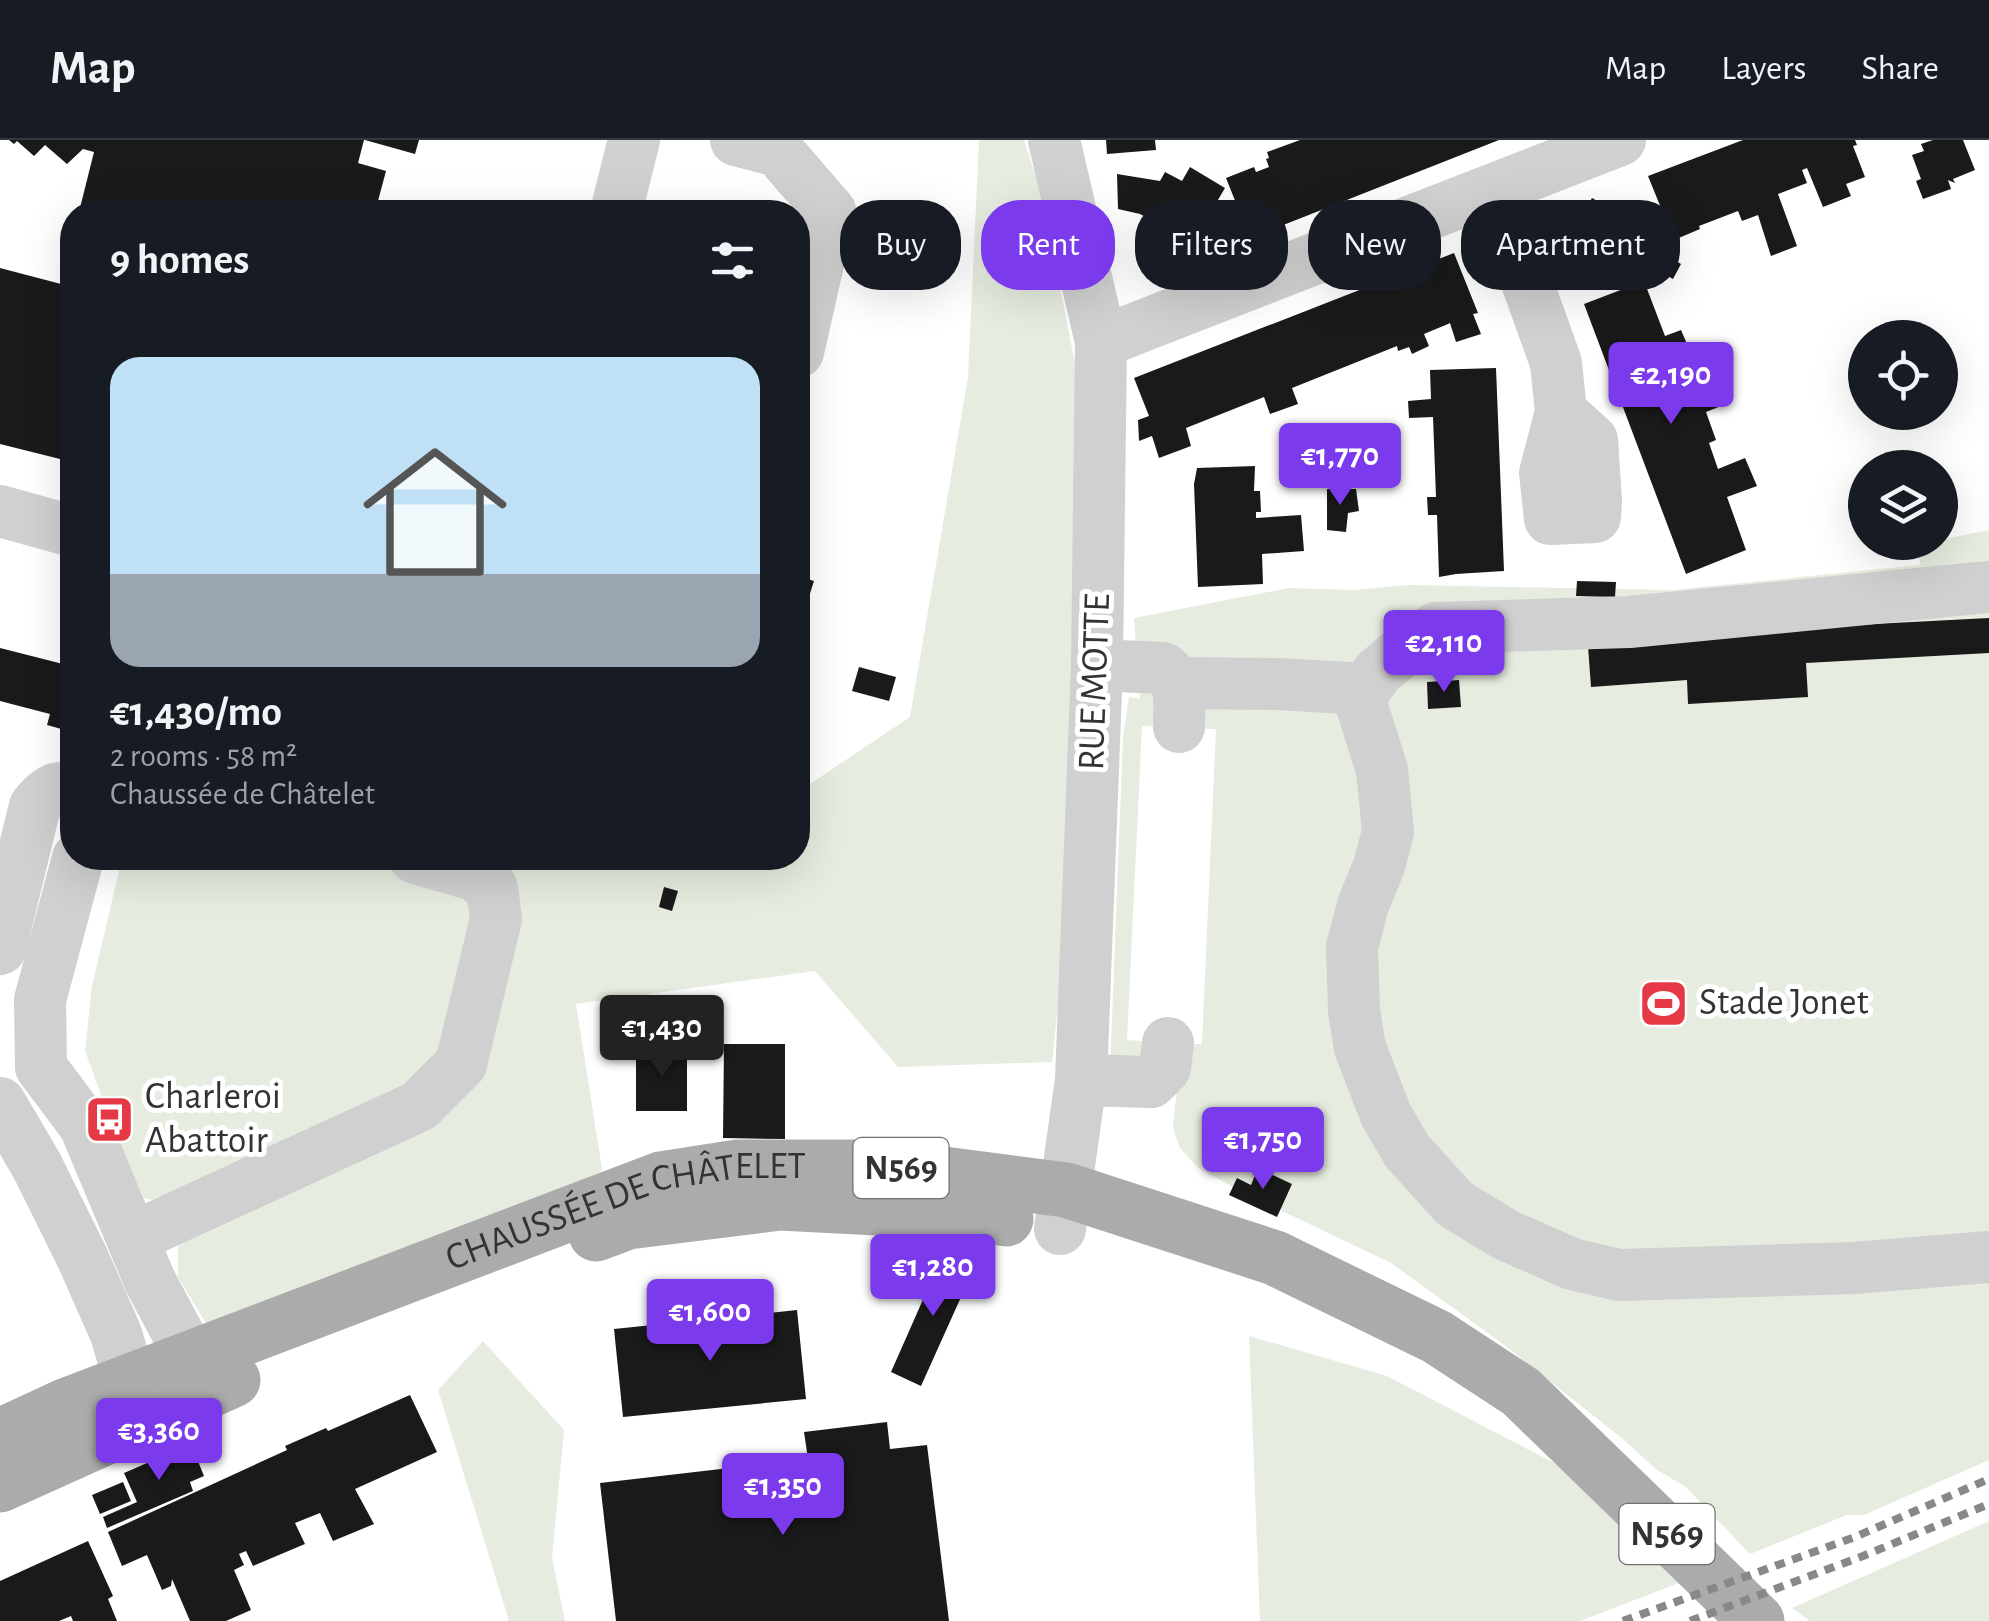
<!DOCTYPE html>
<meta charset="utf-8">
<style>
:root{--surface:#171b24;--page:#20242c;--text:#f1f3f6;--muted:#9ea1a6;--line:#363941;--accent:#7c3aed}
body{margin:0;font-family:"Alegreya Sans",sans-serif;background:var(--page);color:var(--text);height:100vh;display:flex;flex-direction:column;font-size:38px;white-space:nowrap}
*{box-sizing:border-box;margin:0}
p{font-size:32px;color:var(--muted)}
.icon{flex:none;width:55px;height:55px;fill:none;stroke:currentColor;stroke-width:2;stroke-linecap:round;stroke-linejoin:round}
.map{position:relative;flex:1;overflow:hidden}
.sheet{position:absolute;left:60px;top:60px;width:750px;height:670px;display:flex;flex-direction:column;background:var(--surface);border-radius:40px;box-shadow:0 10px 40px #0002}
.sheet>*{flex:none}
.banner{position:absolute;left:840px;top:60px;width:950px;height:90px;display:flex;gap:20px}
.buttons{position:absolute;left:1848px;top:180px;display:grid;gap:20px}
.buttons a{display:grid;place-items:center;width:110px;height:110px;border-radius:50%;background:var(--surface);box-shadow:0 10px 40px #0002;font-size:50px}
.price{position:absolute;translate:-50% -85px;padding:0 22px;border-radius:10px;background:var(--accent);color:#fff;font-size:32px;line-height:65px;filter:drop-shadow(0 2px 5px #0008)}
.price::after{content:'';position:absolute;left:50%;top:60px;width:30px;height:22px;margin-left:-15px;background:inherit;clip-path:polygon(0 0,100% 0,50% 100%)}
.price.on{background:#222;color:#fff}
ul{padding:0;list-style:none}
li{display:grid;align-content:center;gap:20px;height:530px;padding:0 50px}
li+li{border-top:2px solid var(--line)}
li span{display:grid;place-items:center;height:310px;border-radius:30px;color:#555}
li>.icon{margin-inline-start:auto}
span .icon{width:180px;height:180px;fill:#fffc;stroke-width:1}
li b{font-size:42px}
h2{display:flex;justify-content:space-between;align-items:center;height:120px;padding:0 50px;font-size:42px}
.pill{padding:0 35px;border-radius:40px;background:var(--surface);box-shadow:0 10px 40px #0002;font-size:35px;line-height:90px}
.pill.on{background:var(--accent);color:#fff}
header{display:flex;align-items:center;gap:60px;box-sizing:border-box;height:140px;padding:0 50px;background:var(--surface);border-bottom:2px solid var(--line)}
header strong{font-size:48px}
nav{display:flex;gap:55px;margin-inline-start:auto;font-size:35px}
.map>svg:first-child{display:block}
</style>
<header>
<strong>Map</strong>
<nav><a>Map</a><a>Layers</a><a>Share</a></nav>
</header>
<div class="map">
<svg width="1989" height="1481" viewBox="0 0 1989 1481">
<rect width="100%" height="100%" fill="#fff"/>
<path fill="#e6ecdf" d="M979,0H1024L1042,55L1088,290L1061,836L1052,922L898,927L815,831L576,864L602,1029L577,1071L213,1195L178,1137V1107L196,1082L439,970L500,746L495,718H798V652L910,577L968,237Z
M1989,390V1320L1864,1375H1847L1750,1414L1686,1347L1657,1330L1624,1300L1503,1204L1391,1123L1240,1051L1197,1027L1180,1008L1173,988L1181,904H1202L1216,589L1142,586L1127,900L1150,902L1151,929L1110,931L1123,597L1129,557L1140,559L1134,478L1289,448L1353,450L1409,445L1673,450L1920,425L1918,405L1940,402V400Z
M122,718H347L474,750L475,806L438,930L167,1063L144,1058L120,1005L85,911L92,846Z
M1249,1196L1387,1236L1562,1327L1692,1438L1580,1481H1260Z
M483,1201L564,1290L552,1418L565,1481H509L438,1250Z
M1989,1381V1481H1810L1792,1468Z"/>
<path fill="#1a1a1a" d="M9,0H364L358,23L386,31L378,61L418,72H79L94,12L83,9L67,24L45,5L34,16L17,1L14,4Z
M365,0H419L415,14Z
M1106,0H1155L1156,10L1107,14Z
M1300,0H1499L1250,98L1226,38L1254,27L1256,32L1269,27L1266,19L1269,18L1267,12Z
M1743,0H1855L1857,5L1853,6L1865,37L1846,44L1851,56L1823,67L1807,28L1802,30L1807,43L1778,54L1797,106L1771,116L1758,75L1742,81L1738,71L1699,86L1700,89L1674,100L1648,36Z
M1933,0H1963L1975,30L1953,39L1955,43L1948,40L1951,49L1923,59L1916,41L1921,39L1912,15L1924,11L1921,4Z
M1190,27L1225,48L1212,70L1227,79L1209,111L1140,74L1118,69L1117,34L1160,41L1165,32L1182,41Z
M1592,58L1662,97L1656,109L1681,124L1673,139L1639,120L1622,145L1562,109Z
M687,61L725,71V72H684Z
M71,104H72V322L0,304V128L61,144Z
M1454,113L1478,173L1473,174L1481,194L1456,202L1450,183L1448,184L1424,194L1429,206L1412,214L1409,207L1398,211L1397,206L1292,248L1298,264L1270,274L1264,257L1186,288L1191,306L1159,318L1152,296L1139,301L1138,280L1149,276L1134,238Z
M1644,141L1665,196L1681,190L1687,204L1681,207L1686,219L1676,223L1686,250L1716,238L1726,264L1706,272L1716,300L1709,303L1718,329L1745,318L1757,346L1727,357L1746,410L1686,434L1584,164Z
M1496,228L1504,431L1456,434L1439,437L1437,375H1428L1427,357H1436L1433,277L1409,278L1408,261L1431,259L1430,230Z
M1255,326L1254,351H1260L1261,372H1256V378L1301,375L1304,411L1262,414L1263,444L1198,447L1194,344L1197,328Z
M1327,349H1356L1359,371L1348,373L1346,392L1327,390Z
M801,437L814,441L804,472L798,469V450Z
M1577,441L1616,442L1615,457L1576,456Z
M1989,478V513L1806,523L1808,557L1688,564L1687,540L1591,547L1588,506L1684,494Z
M0,508L63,524L67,513L72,514V592L47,585L50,574L0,561Z
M859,527L896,537L889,561L852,551Z
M1459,540L1461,567L1428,569L1427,542Z
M664,747L678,751L672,771L659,767Z
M724,904H785V999L723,998Z
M636,909H687V971H636Z
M1258,1028L1292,1044L1277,1077L1229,1055L1237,1038L1251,1045Z
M944,1112L975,1126L921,1246L891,1232Z
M797,1170L806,1259L623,1277L614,1189Z
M410,1255L437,1312L355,1349L374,1384L333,1401L320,1373L295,1383L305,1404L253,1426L246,1411L239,1414L244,1425L234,1430L251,1470L226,1481H190L172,1439L171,1446L162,1450L147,1415L122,1426L108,1392L287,1310L285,1306L326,1288L328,1291Z
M887,1282L890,1309L927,1305L949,1481H616L600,1343L808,1319L804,1292Z
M191,1304L204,1336L190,1342L193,1351L107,1388L103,1377L137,1362L124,1333Z
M123,1342L131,1361L100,1374L92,1355Z
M88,1401L113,1456L108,1459L117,1481H73L71,1476L59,1481H0V1441Z"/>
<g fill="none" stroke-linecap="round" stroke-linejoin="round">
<path stroke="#d0d0d0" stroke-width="52" d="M736,0L778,11L830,71L798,212
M1054,0L1101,202L1097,525L1081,940L1060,1089
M1494,50L1556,223L1561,272
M616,72L634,0
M1101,202L1620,0
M1561,272L1592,300L1596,361L1595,377L1550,379L1545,333Z
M0,371L72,391
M1989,447L1629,482L1436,488L1404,510L1378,532L1359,557L1382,630L1388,692L1379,726L1363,765L1352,807L1354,871L1360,908L1386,975L1407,1011L1455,1064L1506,1095L1572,1124L1619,1135L1854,1128L1989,1117
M1097,525L1163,528C1184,543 1179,565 1179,587
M1177,543L1278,544L1365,549
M78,718L40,860L41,927L85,986L150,1141L191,1218L203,1252
M0,809L35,666C46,653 54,645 72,648
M1081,940L1151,942L1165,928L1168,903
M0,963L37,1026L83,1119L116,1194L130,1241L147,1277
M132,1098L419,966L461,924L496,779L492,748L474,735L415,718"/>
<g stroke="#ababab" stroke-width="55">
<path d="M596,1094L628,1082L780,1063L974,1073L1006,1079"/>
<path id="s1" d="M0,1296L65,1266L661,1039L738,1027H890L1066,1050L1275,1118L1437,1197L1521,1252L1757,1481"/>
<path d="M0,1345L233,1240"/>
</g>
<path stroke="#888" stroke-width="8" stroke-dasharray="10 8" stroke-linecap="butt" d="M1623,1481L1855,1397L1989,1339
M1690,1481L1863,1416L1989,1364"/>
</g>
<defs>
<symbol id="stadium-square" viewBox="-11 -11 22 22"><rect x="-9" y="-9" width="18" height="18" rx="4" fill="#e63946" stroke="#fff"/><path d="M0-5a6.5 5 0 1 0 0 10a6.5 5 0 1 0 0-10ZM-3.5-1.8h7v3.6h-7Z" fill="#fff"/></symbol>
<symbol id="bus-square" viewBox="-11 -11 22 22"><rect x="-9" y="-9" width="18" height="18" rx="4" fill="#e63946" stroke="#fff"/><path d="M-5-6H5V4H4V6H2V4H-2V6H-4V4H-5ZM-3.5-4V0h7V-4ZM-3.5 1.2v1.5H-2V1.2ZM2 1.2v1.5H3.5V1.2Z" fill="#fff"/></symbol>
</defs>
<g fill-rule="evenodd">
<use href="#stadium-square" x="1636" y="836" width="55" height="55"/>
<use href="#bus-square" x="82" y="952" width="55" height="55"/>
</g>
<g text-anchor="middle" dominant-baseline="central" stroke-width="10" stroke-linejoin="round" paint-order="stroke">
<g fill="#fff" stroke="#707070" stroke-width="2.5">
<rect x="853.5" y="998" width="95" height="60" rx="8"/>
<rect x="1619.5" y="1364" width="95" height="60" rx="8"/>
</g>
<g font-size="35" font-weight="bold" fill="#333">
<text x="901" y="1028">N569</text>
<text x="1667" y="1394">N569</text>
</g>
<g font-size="38" fill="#333" stroke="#fff">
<text transform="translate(1095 542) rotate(-88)">RUE MOTTE</text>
<text stroke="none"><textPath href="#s1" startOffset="668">CHAUSSÉE DE CHÂTELET</textPath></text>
</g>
<g font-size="38" fill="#333" stroke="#fff" text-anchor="start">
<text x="1699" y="863">Stade Jonet</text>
<text x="145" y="957">Charleroi<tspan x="145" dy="44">Abattoir</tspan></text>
</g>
</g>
</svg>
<div class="buttons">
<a><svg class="icon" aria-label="locate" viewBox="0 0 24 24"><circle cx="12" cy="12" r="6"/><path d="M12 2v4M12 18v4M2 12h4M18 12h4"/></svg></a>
<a><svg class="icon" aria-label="layers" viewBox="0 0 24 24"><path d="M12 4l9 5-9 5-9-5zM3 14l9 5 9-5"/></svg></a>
</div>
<b class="price" style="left:1671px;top:287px">€2,190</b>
<b class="price" style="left:1340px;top:368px">€1,770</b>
<b class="price" style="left:1444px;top:555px">€2,110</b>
<b class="price on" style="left:662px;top:940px">€1,430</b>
<b class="price" style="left:1263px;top:1052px">€1,750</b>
<b class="price" style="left:933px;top:1179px">€1,280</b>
<b class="price" style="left:710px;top:1224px">€1,600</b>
<b class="price" style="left:159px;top:1343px">€3,360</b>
<b class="price" style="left:783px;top:1398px">€1,350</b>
<div class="banner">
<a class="pill">Buy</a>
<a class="pill on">Rent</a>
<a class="pill">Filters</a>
<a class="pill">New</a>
<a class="pill">Apartment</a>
</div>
<section class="sheet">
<h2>9 homes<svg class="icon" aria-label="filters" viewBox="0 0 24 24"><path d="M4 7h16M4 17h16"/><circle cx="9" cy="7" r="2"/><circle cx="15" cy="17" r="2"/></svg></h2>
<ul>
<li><span style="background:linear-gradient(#bfe0f5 70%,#9aa5b1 0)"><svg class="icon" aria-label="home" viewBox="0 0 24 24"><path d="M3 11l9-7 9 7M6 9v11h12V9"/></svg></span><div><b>€1,430/mo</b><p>2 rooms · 58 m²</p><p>Chaussée de Châtelet</p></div></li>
</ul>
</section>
</div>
